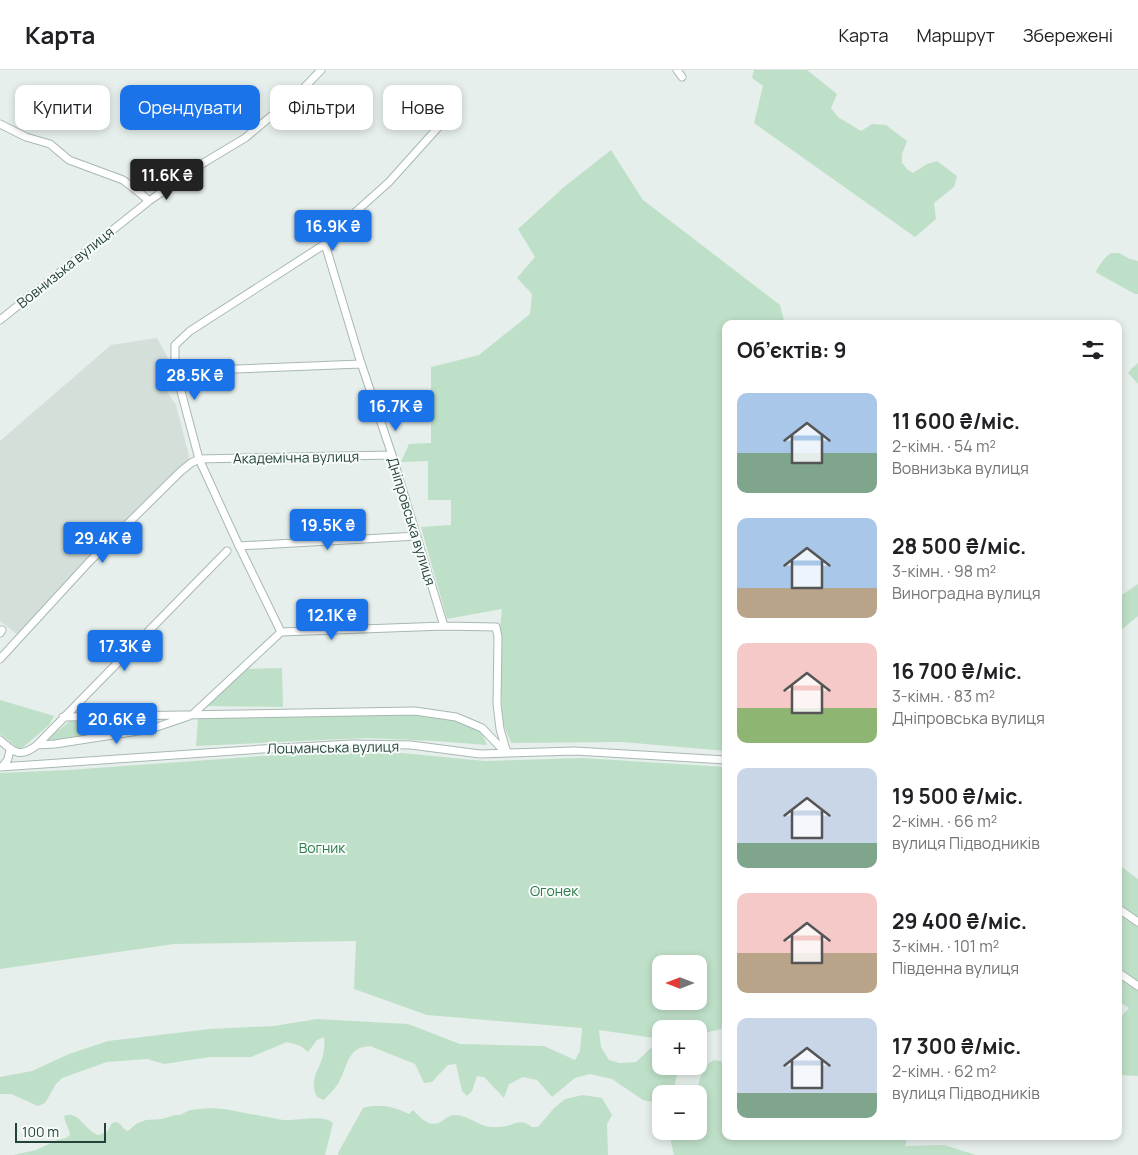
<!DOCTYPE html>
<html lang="uk">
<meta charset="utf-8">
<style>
:root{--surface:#fff;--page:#f6f6f6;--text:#202124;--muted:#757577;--line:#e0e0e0;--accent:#1a73e8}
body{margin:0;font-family:Manrope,sans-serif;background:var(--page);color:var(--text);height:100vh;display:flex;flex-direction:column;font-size:19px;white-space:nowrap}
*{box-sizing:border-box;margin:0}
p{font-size:16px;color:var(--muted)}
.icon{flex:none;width:28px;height:28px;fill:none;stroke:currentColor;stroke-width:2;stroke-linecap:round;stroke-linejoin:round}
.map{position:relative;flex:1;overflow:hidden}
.sheet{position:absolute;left:722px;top:250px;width:400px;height:820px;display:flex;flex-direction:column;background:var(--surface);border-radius:10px;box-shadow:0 2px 8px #0003}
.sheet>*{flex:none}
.top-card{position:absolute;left:15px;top:15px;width:475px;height:45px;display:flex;gap:10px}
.needle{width:32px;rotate:270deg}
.tools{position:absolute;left:652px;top:885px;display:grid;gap:10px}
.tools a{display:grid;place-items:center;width:55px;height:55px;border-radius:10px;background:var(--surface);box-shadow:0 2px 8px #0003;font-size:25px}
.scale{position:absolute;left:15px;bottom:12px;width:91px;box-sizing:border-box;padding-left:5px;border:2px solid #24423a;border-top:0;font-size:14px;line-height:18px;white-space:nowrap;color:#24423a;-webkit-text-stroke:4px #f7fbf9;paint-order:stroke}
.price{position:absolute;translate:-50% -42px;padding:0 11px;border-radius:5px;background:var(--accent);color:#fff;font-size:16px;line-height:32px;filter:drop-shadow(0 1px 2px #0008)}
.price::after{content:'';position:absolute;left:50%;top:30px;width:15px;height:11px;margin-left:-8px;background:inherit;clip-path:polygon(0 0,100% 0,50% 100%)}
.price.current{background:#222;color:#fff}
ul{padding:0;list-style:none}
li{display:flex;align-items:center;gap:15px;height:125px;padding:0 15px}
li span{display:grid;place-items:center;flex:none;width:140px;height:100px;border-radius:10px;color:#555}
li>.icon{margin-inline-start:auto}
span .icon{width:60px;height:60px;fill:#fffc;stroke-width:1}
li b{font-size:21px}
h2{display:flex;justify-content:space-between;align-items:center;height:60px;padding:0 15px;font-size:21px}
.chip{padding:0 18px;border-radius:10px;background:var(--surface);box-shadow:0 2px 8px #0003;font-size:18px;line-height:45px}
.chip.current{background:var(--accent);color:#fff}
header{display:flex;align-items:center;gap:30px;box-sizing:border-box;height:70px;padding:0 25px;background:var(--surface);border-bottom:1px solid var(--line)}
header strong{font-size:24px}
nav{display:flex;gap:28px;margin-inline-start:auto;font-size:18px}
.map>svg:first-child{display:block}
</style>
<header>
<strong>Карта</strong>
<nav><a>Карта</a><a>Маршрут</a><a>Збережені</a></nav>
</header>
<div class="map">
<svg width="1138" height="1085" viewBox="0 0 1138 1085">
<rect width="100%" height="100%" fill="#e6efeb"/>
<path fill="#d4dfda" d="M157,268L176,303L162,314L176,335L190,390L18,565L0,551V371L111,275Z"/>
<path fill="#bfe0c8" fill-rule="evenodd" d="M754,0H807L837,24L831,38L838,47L861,61L872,54L886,55L907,71L902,84V93L908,100L913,103L927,94L937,91L957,106L954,117L934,133L936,149L915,167L754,53L763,16L752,8Z
M611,80L643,130L780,235L785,254H726V681L622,672L511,673L502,651L500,557L502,539L447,549L421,457L451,455V430H428V391L401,392L409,374L431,373V297L479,285L530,244L532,224L517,208L535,187L518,159L564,117Z
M1111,183H1119L1130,189L1138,191V224H1135L1097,203L1096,201C1100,195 1104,187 1111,183Z
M1138,293V314L1128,303L1131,299Z
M1138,514V546L1119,562V527Z
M282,598L283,637L206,636L245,599Z
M0,630L54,646L49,655L20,680L0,664Z
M414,644L455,650L481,661L487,675L435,671L367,668L196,676L198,648Z
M140,649L145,651V657L43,673L70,651Z
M360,679L485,691L582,688L726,697V958L699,964V959H661V969L599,960L601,977L609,990L620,993L636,992L656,973L661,972V996H679L674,1018L670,1024H661V1032L659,1033L643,1030L612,1009L590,1004L575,1008L552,1027L537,1010L523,1007L509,1014L504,1028L484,1007L477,1006L472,1021L467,1026L462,1021L456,994L448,995L432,1012L424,1013L415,994L370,976C347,977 348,996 339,1012C336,1018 329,1024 324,1030L317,1027C307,1008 323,997 324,979C325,975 324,970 324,967L317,970L308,982L301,976L287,972L251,987H210L164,994L147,989L107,992L62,1008L56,1014L45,1033L38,1036L11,1024H0V1007L32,1001L69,984L108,971L210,959L274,956L317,949L408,954L460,974L544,976L575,990L580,981L582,958L427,945L354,919L356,871L174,874L0,899V703L68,700ZM661,894H699V931H661Z
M1119,795L1138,809V1006L1119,1005V949L1129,938L1119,932Z
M714,990L726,992V1066H908L905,1076L944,1075L976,1085H674L670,1068L672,1061H699V1024H696C700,1011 701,996 714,990Z
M583,1025L602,1028L612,1045L607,1054L608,1085H338L339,1081L363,1038C378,1033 395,1037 409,1044L413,1040C421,1048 430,1059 442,1051C446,1048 450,1045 455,1045C466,1044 480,1057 492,1057C496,1057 502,1057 507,1056C517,1053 522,1049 532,1057H538L554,1038L565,1029Z
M210,1038L224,1039L283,1050C297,1051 323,1044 333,1053L325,1085H13L36,1080L57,1070L66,1068L70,1065C69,1058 65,1053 64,1046C79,1039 85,1062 99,1065L107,1062L112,1053L117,1052L121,1055L124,1059L128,1061L136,1054L146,1050L162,1049L175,1045H180L190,1040Z"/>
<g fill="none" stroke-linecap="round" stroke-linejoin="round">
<defs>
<path id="street" d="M677,0L682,7
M0,54L26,67L50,74L69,90L123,110L141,124L149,131
M325,174L360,290L392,385L444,556
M0,250L149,131L205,92L245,68L300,22L321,0
M178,310L196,302L210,300L361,294
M239,476L417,466
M281,562L239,476L199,389L178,310L175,288V275L190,261L325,174L350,147L389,112L451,43
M0,563L2,560
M0,589L89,492L180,402L191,393L199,389L392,385
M63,647L415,641L456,647L482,658L505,682
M0,670C14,683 21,688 37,675L227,481
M37,675L55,674L151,659L192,645L281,562L444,556L496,557L498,567L497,634L500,659L507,683
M3,696L8,689L10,680
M0,697L262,679L352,674L411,675L480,684L575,681L726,690
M1119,839L1138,852
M1119,903L1138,916"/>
</defs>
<use href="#street" stroke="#a8b8b2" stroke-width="9"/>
<use href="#street" stroke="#fff" stroke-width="7"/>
</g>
<g text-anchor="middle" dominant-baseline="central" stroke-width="4" stroke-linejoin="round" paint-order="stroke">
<g font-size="14" fill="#24423a" stroke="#f7fbf9">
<text transform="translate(65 197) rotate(-39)">Вовнизька вулиця</text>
<text transform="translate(296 387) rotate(-1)">Академічна вулиця</text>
<text transform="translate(412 451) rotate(73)">Дніпровська вулиця</text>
<text transform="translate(333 677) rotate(-1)">Лоцманська вулиця</text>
</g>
<g font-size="14" fill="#2d7a4b" stroke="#f7fbf9">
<text x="322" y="777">Вогник</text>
<text x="554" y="820">Огонек</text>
</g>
</g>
</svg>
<div class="tools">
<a><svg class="needle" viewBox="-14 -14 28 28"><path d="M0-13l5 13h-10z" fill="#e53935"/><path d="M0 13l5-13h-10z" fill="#757577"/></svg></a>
<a>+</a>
<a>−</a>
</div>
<div class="scale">100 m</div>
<b class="price current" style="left:167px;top:131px">11.6K ₴</b>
<b class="price" style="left:333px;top:182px">16.9K ₴</b>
<b class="price" style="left:195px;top:331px">28.5K ₴</b>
<b class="price" style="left:396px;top:362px">16.7K ₴</b>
<b class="price" style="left:328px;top:481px">19.5K ₴</b>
<b class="price" style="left:103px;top:494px">29.4K ₴</b>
<b class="price" style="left:332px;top:571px">12.1K ₴</b>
<b class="price" style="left:125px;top:602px">17.3K ₴</b>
<b class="price" style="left:117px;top:675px">20.6K ₴</b>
<div class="top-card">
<a class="chip">Купити</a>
<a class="chip current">Орендувати</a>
<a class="chip">Фільтри</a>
<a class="chip">Нове</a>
</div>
<section class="sheet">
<h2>Об’єктів: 9<svg class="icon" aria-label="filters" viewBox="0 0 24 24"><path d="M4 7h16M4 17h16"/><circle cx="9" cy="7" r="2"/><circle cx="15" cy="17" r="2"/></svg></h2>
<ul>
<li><span style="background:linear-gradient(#a9c7e8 60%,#7fa58c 0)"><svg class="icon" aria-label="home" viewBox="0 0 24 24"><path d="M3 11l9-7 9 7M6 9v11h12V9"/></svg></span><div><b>11 600 ₴/міс.</b><p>2-кімн. · 54 m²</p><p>Вовнизька вулиця</p></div></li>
<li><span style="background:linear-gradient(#a9c7e8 70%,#b9a48a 0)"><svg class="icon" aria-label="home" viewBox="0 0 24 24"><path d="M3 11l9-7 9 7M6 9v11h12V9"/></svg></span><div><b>28 500 ₴/міс.</b><p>3-кімн. · 98 m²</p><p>Виноградна вулиця</p></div></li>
<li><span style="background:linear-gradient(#f6c9c9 65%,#8fb573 0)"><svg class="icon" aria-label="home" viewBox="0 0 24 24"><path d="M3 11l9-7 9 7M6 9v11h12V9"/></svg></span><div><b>16 700 ₴/міс.</b><p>3-кімн. · 83 m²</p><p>Дніпровська вулиця</p></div></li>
<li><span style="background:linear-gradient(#c9d6e8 75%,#7fa58c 0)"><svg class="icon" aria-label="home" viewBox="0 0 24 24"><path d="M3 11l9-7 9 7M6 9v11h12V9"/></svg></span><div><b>19 500 ₴/міс.</b><p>2-кімн. · 66 m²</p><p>вулиця Підводників</p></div></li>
<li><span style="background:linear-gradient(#f6c9c9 60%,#b9a48a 0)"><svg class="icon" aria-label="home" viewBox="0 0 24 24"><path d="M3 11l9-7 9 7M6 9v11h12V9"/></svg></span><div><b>29 400 ₴/міс.</b><p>3-кімн. · 101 m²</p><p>Південна вулиця</p></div></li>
<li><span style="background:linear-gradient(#c9d6e8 75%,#7fa58c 0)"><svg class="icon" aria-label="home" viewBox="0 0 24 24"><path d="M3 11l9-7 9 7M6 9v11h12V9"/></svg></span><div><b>17 300 ₴/міс.</b><p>2-кімн. · 62 m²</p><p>вулиця Підводників</p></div></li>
</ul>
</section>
</div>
